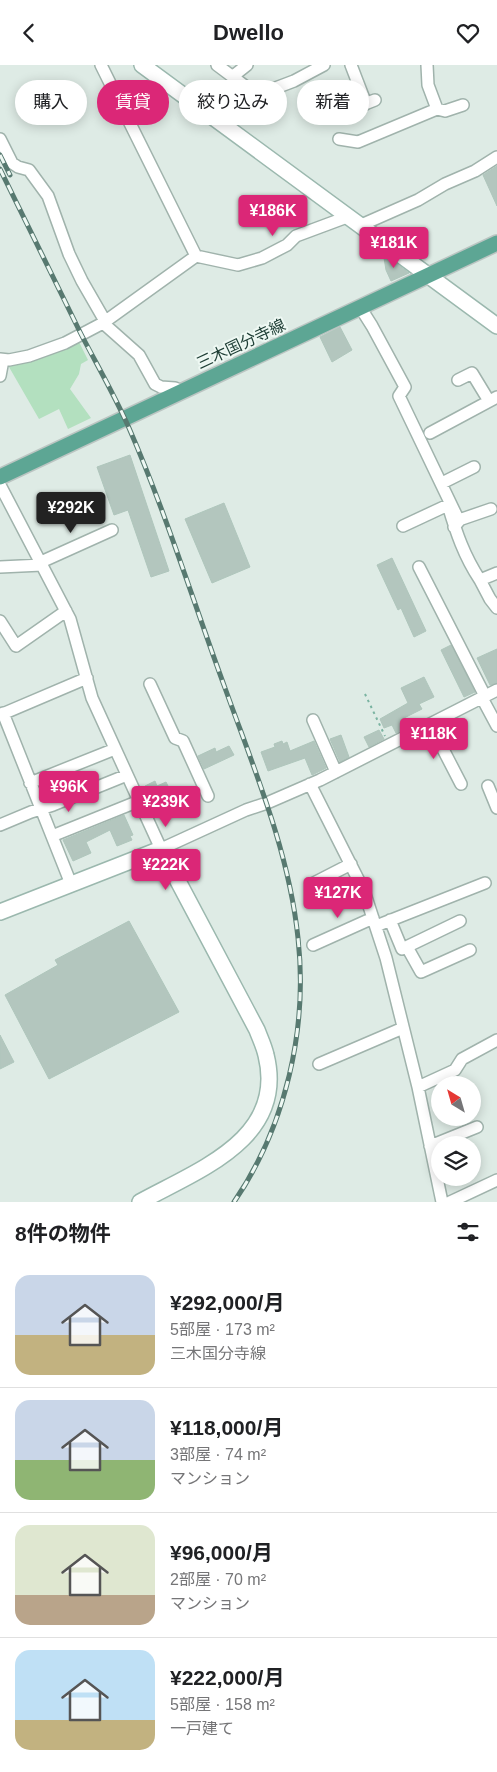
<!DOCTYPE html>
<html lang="ja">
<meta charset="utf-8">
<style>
:root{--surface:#fff;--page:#f2f2f2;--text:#202124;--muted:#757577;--line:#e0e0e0;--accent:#db2777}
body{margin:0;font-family:Arial,"Noto Sans JP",sans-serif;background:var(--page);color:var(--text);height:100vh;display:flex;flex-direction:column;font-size:19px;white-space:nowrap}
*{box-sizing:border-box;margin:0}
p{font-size:16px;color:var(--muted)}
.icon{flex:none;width:28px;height:28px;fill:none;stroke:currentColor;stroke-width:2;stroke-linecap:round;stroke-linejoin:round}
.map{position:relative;height:1137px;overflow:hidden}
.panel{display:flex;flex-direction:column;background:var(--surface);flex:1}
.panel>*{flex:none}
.guide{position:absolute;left:15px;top:15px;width:468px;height:45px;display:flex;gap:10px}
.needle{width:32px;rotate:323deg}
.tools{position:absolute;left:431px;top:1011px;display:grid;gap:10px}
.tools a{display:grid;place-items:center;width:50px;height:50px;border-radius:50%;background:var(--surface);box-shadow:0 2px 12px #0003;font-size:25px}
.price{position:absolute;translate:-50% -42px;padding:0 11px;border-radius:5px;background:var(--accent);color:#fff;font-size:16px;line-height:32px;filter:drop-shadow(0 1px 2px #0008)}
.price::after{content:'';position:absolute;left:50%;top:30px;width:15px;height:11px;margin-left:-8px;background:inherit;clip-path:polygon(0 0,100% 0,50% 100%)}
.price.active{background:#222;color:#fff}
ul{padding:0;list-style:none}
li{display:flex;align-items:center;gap:15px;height:125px;padding:0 15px}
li+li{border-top:1px solid var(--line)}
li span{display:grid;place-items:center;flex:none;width:140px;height:100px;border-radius:15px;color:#555}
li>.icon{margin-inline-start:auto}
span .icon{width:60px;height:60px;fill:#fffc;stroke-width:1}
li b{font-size:21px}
h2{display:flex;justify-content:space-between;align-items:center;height:60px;padding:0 15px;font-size:21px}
.tag{padding:0 18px;border-radius:22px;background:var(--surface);box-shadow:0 2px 12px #0003;font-size:18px;line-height:45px}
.tag.active{background:var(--accent);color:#fff}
header{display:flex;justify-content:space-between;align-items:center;height:65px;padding:0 15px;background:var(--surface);font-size:22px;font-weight:800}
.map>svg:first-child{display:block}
</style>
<header><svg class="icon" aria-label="back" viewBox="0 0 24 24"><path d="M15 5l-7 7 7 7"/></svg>Dwello<svg class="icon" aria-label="heart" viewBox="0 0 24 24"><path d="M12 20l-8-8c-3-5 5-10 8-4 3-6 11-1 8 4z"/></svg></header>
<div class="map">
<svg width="497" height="1137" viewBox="0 0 497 1137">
<rect width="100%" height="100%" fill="#deebe5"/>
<path fill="#b3e0bf" d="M77,273L88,295L81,299L79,309L70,324L91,353L68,364L59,344L39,354L9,302L11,296Z"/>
<path fill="#b3c6be" stroke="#afc6bc" d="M497,101V141L483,110Z
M386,191L409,208L391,216L386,205L384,193Z
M340,262L352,285L332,297L320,272Z
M130,390L169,506L151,512L128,445L114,450L97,402Z
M224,438L250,502L212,518L185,454Z
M392,493L426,566L414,572L401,543L398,545L377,500Z
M451,580L475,627L464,632L441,585Z
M497,584V618L490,620L477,593Z
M424,612L434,632L419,639L422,644L402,654L407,662L396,668L392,660L384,663L380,654L408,638L401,623Z
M379,665L384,674L369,682L364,672Z
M341,670L349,692L340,697L330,674Z
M282,676L283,679L287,677L290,686L314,676L326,703L312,710L305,693L268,706L261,687L275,682L274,679Z
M229,681L234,690L204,704L198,691L215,683L216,687Z
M155,716L157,721L166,717L171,727L150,738L145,728L148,726L145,721Z
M124,750L133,770L130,771L132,775L117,781L110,765L86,777L91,788L73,796L63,775Z
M129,856L179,947L49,1014L5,930L58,900L55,895Z
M0,970L14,997L0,1004Z"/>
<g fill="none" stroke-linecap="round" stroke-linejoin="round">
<defs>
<path id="street" d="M101,0L196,191
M217,0L257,30
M351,0L366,39
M427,0L428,20L437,44
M232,12L247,0
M357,42L375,35
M208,50L217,40L229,32L257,30L294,16L324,0
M0,74L12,98L18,102L29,105L48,131L69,189L82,216L105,256
M339,74L358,77L437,44L445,46L463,40
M359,161L418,135L445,119L475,106L497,92
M360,242L372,261L405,322L399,331L459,456L454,462
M103,258L139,290L155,319L161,322L175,323L181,326
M0,294L9,295L29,291L65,278L103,258L196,191L238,200L262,193L287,180L296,171L347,152
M0,311L3,295
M458,315L472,308L489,336
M430,368L497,332
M442,418L474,402
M0,420L70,554L92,633L161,784L246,745L267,738L320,715L497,625
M459,455L491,444
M403,461L448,440C456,467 464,491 480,515
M41,497L112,465
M0,502L42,500
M419,502L485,631
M497,508L480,515L490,534L497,543
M0,556L16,581L66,546
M150,619L175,673L183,676L208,731
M482,633L497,661
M3,648L71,819
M0,650L87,613
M313,655L336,707
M430,659L461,719
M30,718L115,684
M310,719L364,826L386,893L418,1022L442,1137
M488,721L497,743
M0,760L31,747L53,740L127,710
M52,771L139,736
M312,819L351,799
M390,855L402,884L460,856
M376,861L485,818
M313,880L373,853
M407,882L421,907L470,885
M319,999L403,963
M418,1022L455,1005L462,994L497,975
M430,1081L477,1062
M450,1137L497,1115"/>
<path id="secondary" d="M142,0L497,261
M0,847L161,784L257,965C260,973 264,981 266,990C287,1074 198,1105 140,1137"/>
<path id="primary" d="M0,412L497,178"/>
</defs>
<use href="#street" stroke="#a0b3ac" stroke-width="14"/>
<use href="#secondary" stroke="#9bb8ae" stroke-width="18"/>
<use href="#primary" stroke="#bbc5c2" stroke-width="18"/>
<path stroke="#7ab3a1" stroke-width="2" stroke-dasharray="2.5 4" stroke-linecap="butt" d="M365,629L385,671"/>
<use href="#street" stroke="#fff" stroke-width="11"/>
<use href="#secondary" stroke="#fff" stroke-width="15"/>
<use href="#primary" stroke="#5da694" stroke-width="15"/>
<defs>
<path id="rail" d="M0,90L10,110
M0,104C27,159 54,214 81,269C97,300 115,331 129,363C166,448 193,536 225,623C254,704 289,786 298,873C308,963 286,1061 234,1137"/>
</defs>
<use href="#rail" stroke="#577970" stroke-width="5"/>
<use href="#rail" stroke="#eef8f3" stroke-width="3" stroke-dasharray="9" stroke-linecap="butt"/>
</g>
<g text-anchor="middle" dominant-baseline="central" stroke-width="4" stroke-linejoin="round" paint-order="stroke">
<g font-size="16" fill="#1d3d34" stroke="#eef8f3">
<text transform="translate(241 279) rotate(-25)">三木国分寺線</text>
</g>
</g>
</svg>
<div class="tools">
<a><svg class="needle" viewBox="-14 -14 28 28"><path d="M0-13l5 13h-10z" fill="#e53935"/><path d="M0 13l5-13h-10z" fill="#757577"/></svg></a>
<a><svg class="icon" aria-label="layers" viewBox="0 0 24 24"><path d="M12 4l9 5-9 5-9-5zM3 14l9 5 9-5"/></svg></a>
</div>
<b class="price" style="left:273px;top:172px">¥186K</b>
<b class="price" style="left:394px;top:204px">¥181K</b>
<b class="price active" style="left:71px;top:469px">¥292K</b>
<b class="price" style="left:434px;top:695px">¥118K</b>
<b class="price" style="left:69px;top:748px">¥96K</b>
<b class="price" style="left:166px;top:763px">¥239K</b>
<b class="price" style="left:166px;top:826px">¥222K</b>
<b class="price" style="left:338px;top:854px">¥127K</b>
<div class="guide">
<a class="tag">購入</a>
<a class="tag active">賃貸</a>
<a class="tag">絞り込み</a>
<a class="tag">新着</a>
</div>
</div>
<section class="panel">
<h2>8件の物件<svg class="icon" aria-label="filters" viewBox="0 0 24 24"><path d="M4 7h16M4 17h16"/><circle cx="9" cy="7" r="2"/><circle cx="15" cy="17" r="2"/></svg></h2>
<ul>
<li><span style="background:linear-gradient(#c9d6e8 60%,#c2b280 0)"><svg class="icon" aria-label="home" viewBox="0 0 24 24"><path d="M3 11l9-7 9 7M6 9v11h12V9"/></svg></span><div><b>¥292,000/月</b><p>5部屋 · 173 m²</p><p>三木国分寺線</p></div></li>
<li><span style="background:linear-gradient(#c9d6e8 60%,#8fb573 0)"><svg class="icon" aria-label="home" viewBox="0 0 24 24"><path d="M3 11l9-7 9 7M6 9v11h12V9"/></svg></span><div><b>¥118,000/月</b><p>3部屋 · 74 m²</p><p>マンション</p></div></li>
<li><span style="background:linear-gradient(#dfe7d0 70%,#b9a48a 0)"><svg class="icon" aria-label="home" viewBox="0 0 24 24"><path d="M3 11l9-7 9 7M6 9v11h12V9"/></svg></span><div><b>¥96,000/月</b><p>2部屋 · 70 m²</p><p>マンション</p></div></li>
<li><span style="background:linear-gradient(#bfe0f5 70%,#c2b280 0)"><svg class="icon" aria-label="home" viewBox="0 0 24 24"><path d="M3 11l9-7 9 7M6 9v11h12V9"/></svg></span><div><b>¥222,000/月</b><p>5部屋 · 158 m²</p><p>一戸建て</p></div></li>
</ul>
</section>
